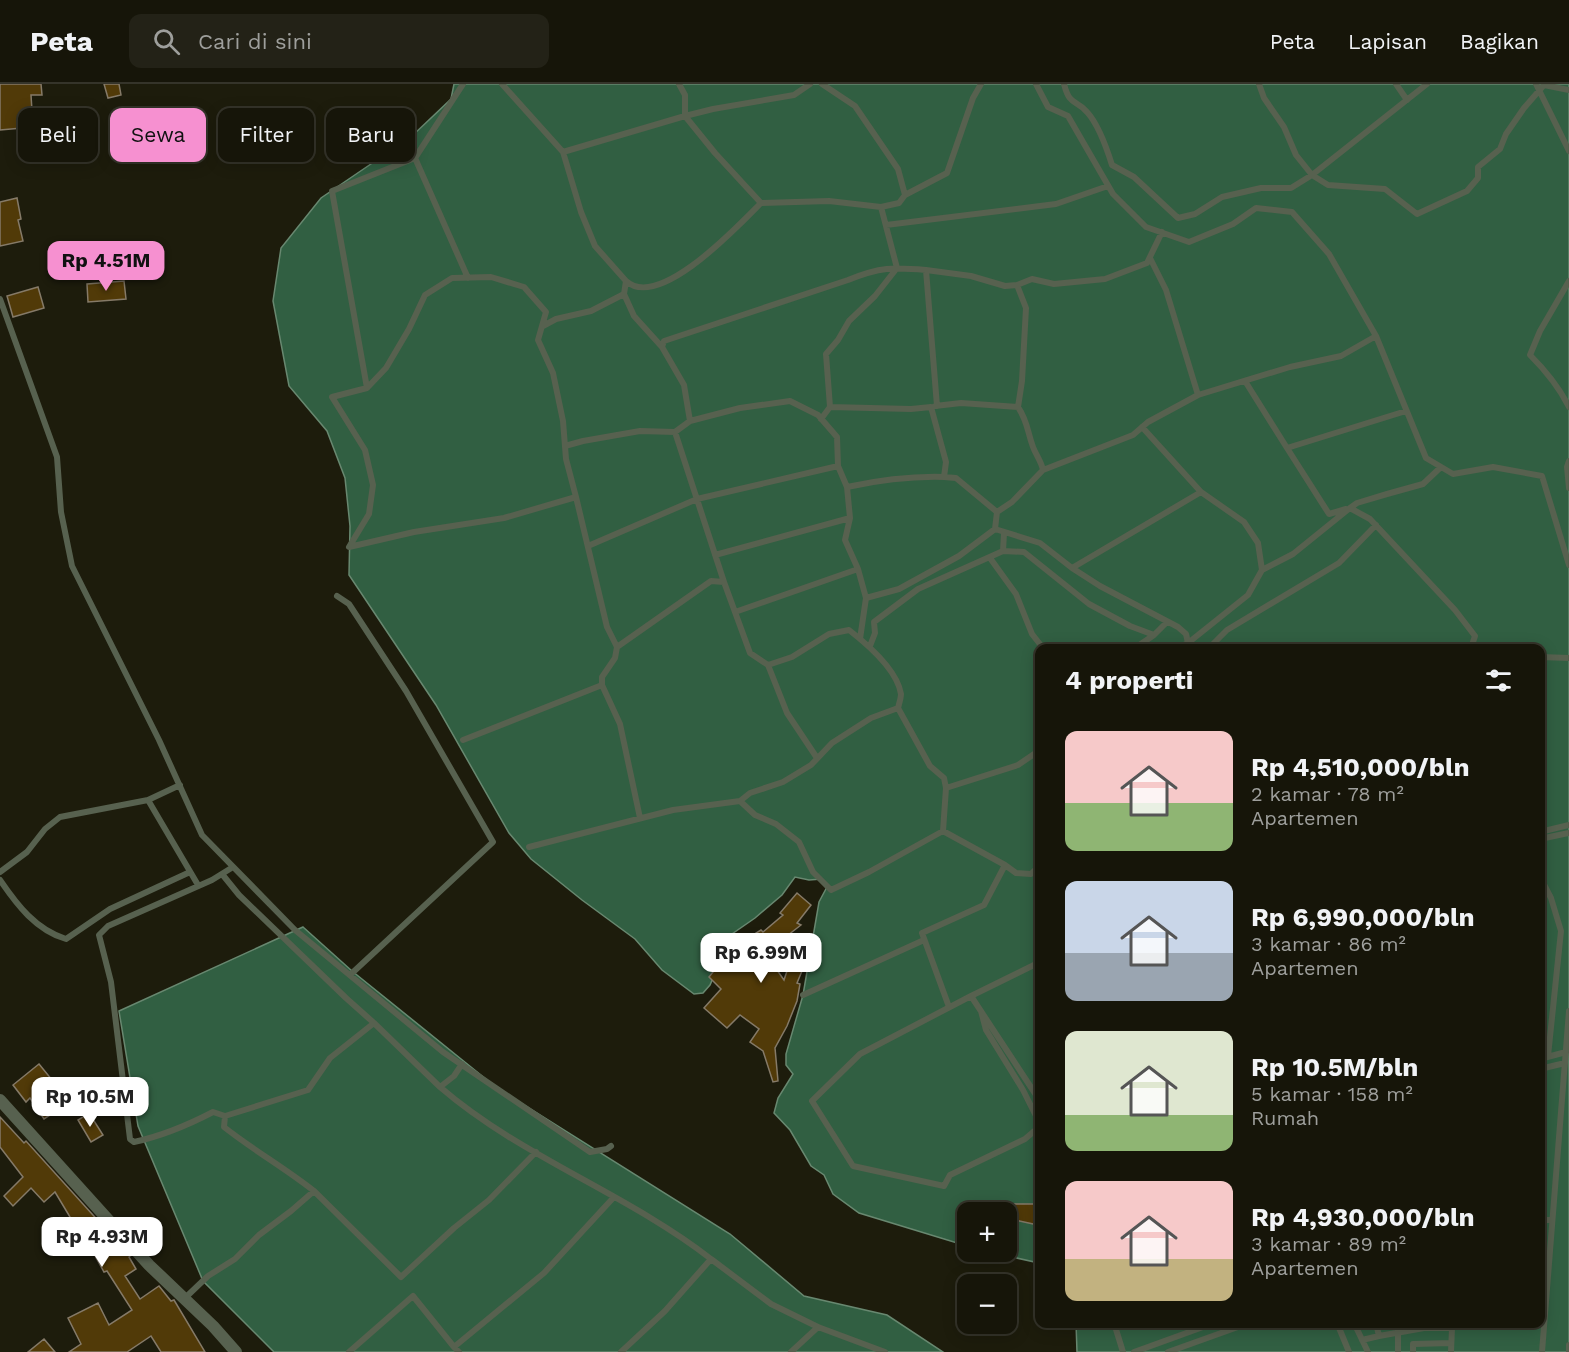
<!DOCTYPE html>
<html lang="id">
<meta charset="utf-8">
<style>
:root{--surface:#161509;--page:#232217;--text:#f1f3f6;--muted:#9e9f9c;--line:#35342a;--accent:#f690d0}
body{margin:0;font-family:"Work Sans",sans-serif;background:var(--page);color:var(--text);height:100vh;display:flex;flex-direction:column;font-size:22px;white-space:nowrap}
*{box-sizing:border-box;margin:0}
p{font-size:20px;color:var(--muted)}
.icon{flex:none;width:33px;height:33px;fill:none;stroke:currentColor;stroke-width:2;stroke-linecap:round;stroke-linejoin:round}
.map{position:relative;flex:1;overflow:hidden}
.side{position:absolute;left:1035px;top:560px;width:510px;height:684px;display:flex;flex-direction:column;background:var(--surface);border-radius:12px;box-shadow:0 3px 15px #0003,0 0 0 2px var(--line)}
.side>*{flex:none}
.banner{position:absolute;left:18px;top:24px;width:570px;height:54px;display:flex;gap:12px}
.controls{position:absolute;left:957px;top:1118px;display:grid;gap:12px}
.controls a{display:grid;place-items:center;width:60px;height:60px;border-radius:12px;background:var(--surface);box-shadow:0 3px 15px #0003,0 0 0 2px var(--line);font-size:30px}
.price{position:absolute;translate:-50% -51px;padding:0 14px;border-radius:12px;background:#fff;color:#222;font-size:20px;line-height:39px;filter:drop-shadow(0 2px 3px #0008)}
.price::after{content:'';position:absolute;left:50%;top:36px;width:18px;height:14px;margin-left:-9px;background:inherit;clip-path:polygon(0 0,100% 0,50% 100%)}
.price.on{background:var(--accent);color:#111}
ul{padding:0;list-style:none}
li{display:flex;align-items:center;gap:18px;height:150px;padding:0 30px}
li span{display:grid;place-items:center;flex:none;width:168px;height:120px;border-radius:12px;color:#555}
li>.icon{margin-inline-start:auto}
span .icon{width:72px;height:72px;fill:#fffc;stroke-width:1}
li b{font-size:26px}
h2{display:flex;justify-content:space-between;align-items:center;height:72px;padding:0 30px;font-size:26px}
.chip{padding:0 21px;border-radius:12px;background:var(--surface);box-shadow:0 3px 15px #0003,0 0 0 2px var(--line);font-size:21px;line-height:54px}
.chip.on{background:var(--accent);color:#111}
header{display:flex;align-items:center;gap:36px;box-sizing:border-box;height:84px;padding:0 30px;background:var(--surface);border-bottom:2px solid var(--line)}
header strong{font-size:28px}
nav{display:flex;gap:33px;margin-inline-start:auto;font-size:21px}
.search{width:420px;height:54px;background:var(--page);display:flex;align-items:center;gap:15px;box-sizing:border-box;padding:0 21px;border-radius:12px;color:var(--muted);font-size:22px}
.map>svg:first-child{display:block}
</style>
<header>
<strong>Peta</strong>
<div class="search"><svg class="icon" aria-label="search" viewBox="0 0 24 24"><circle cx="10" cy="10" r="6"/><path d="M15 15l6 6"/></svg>Cari di sini</div>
<nav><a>Peta</a><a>Lapisan</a><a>Bagikan</a></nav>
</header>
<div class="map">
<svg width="1569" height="1268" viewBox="0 0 1569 1268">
<rect width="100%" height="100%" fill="#1d1c0c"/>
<path fill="#315f42" stroke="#688870" stroke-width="1.5" d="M454,0H1569V1268H1077L1076,1239H1540V564H1040L1039,1179L985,1167H1006V1128H968L967,1162L859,1129L833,1110L824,1091L811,1082L790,1046L774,1029L778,1014L793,990L786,981V970L803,911L819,818L828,801L822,795L809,796L795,793L782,811L755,834L732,850L710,901L703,909L694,910L662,886L635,855L582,816L531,775L509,749L436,621L349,491L350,442L345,394L327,347L289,302L273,217L281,164L321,114L412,52L451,15Z
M303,843L352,887L497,1004L730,1150L804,1212L887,1231L943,1268H274L203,1197L138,1042L119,927Z"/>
<path fill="#513a08" stroke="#857a68" stroke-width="1.5" d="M0,0H41L42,11H31L33,43L0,46Z
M104,0H119L121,11L108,14Z
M17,114L21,135L18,136L23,157L0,162V118Z
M124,197L126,215L88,218L87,200Z
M38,203L44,224L13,233L7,212Z
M797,809L811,821L797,839L801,841L765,869L784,896L793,869L805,872L802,881L804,882L797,899L800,900L797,917L787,942L775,964L778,997L773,998L763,967L750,958L759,945L740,931L727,944L704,924L721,905L709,893L717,883L715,881L744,854L745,856L761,846L763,848L783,831L780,829Z
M39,980L70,1018L44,1035L30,1014L26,1018L13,1001Z
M89,1029L103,1051L91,1058L78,1036Z
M0,1033L24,1059L26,1057L130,1172L129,1173L136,1185L125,1192L140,1215L159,1202L171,1217L174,1216L205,1268H161L151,1252L127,1268H69L81,1260L68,1234L98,1219L109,1241L132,1226L107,1187L104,1188L84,1152L70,1133L55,1108L44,1118L31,1104L13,1122L4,1112L23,1093L0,1063Z
M1006,1118L1013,1120H1038V1141L1006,1134Z
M44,1255L55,1268H28Z"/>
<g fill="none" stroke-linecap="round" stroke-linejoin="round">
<path stroke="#57614f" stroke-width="6" d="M502,0L563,68L581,128L595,162L626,197L624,210
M679,0L685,11V32L713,25L794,11L810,0
M822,0L855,22L898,85L905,111L899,119L881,123
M1036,0L1048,23L1068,32L1113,110L1146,143L1189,158L1233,140L1256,124L1292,128L1329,170L1376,252L1426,374L1453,390L1493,383L1542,392L1569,481
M1064,0C1070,23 1075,14 1087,28C1098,40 1107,65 1112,81L1134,93L1178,134L1195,130L1222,113L1261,104H1291L1312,91L1328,101L1385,105L1417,130L1467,107L1478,94V83L1500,65L1506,50L1524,24L1544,1L1569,6
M1259,0L1264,14L1284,43L1296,71L1312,91L1427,0
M1396,0L1407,16
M1536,0L1569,67
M563,68L685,32L715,69L761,119C738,142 659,227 626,197
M415,74L463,0
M905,111L947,89L973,14L981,0
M761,119L829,117L881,123L897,184
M886,141L1056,120L1108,102
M926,186L971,192L1005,202L1017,201L1026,224L1022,297L1018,323
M1569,197L1540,247L1530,271C1546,287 1559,303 1569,323
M1017,201L1032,195L1054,200L1105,195L1147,179L1162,148
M0,215L57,373L61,428L72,482L159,656L202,751L295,846L443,968L590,1068L607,1065L611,1062
M543,242L556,235L591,227L624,210L634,232L662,263L684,301L690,337L675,348L640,347L583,357L565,362
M662,263L664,257L848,196C880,183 893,183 926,186L937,322
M1245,297L1287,364L1406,327
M367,304L332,107L415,74L468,194
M1198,311L1290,283L1341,272L1376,252
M935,322L961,319L1018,323C1028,338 1027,347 1033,363C1036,371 1041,377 1043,386L1012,418L997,428
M830,323L911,325L931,323L946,378L944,393C911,392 880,396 847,403
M821,335L830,323L826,270L838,256L849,237L875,212L897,184
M690,337L740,324L790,317L818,331L837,353L838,382
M675,348L724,498
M1287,364L1329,430L1346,425
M1569,377L1567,383L1569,404
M1441,383L1423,400L1387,410L1357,419L1350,424L1370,435L1455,526L1475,552L1471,564
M1043,386L1133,351L1148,338L1198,311L1166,206L1150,174
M1201,408L1244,438L1258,459L1262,486
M576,413L566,375L563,337L553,289L538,256L546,228L524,203L491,193L452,194L425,211L409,245L386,284L367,304L332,313L365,366L373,401L369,430L349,463L414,448L504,434L576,413L607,543L617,563
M850,434L845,456L858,485
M995,445L1040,459L1072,484L1201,408L1142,343
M588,462L697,415L838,382L847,403L850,434L715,471
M1003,467L1024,468L1089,520L1130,542L1154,551
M990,474L1016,510L1032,550L1043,564
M1072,484L1100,502L1178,543L1186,550L1188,559L1178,564
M337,512L349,520L406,607L493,758L350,891
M866,514L899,505L959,472L995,445L997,428L956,394L944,393
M735,528L858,485L866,514L860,555
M870,562L875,549L874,538L918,505L1003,467L1004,449
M1135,564L1154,551L1167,538
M1192,564L1188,559L1248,511L1262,486L1293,470L1350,424
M1209,564L1227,546L1339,479L1376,441
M1540,573L1569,574
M768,581L792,573L829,550L849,546C867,560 897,585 901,610C901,614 899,620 898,624L930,682L944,694L946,704
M898,624L871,634L832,659L811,681L783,698L750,709L740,717L755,731L776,740L799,758L813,788L831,806L869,788L943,747L1005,781
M463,656L602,601
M180,701L148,716L198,801
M640,734L620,640L602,601V593L615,574L617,563L711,497L724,498L750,569L768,581L787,629L817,674
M943,747L946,704L1018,681L1040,666
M1540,748L1569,741
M1540,755L1569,749
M529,763L673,726L740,717
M0,788L27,768L45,745L60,733L148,716
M222,790L239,811L346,914L374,939
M1540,793L1551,814L1561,847L1548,972
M0,796C17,821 36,846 66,855L110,825L190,788
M1040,878L971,912L1040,1017
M803,911L924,856
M971,912L860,970L812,1017L853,1082L944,1102L950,1091L1025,1055L1039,1043L1036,1032L1023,1006L986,946L981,927
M949,923L922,849L984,821L1005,781L1016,789L1031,790L1040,781
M1540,975L1566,968
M462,980L454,992L440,1003C521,1073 626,1109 711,1175L665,1227L621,1268
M1540,985L1565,979
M225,1032L213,1028C188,1041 162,1052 134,1058L130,1055L111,898L99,851L108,842L212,796L233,783
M314,1107L401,1193L454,1144L489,1116L536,1068
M1540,1136H1552
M711,1175L771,1220L818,1243L791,1268
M185,1214L208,1192L235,1175L259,1151L291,1127L314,1107C285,1084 253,1066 224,1043L225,1032L308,1006L330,974L374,939L440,1003
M1114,1239L1123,1268
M1337,1239L1349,1268
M1354,1239L1368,1268
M1398,1239V1268
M818,1243L885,1268
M1379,1252L1424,1244H1452L1451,1239
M1362,1256L1379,1252L1376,1239
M349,1268L413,1212L454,1263
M459,1268L454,1263L544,1189L614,1113
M1134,1268L1214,1239
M1168,1268L1249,1239
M1413,1268V1260L1451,1259
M1451,1268L1452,1244
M1542,1268L1569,927
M1569,1268V1261"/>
<path stroke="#57614f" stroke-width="12" d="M0,1016L149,1181L213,1242L236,1268"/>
</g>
</svg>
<div class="controls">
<a>+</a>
<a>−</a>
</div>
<b class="price on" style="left:106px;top:208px">Rp 4.51M</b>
<b class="price" style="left:761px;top:900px">Rp 6.99M</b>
<b class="price" style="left:90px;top:1044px">Rp 10.5M</b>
<b class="price" style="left:102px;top:1184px">Rp 4.93M</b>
<div class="banner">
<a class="chip">Beli</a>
<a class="chip on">Sewa</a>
<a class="chip">Filter</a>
<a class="chip">Baru</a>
</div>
<section class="side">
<h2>4 properti<svg class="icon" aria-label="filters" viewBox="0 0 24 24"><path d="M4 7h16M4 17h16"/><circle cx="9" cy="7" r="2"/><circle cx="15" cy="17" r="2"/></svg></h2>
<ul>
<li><span style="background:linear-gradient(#f6c9c9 60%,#8fb573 0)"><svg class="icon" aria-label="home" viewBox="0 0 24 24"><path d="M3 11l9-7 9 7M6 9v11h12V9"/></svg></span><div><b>Rp 4,510,000/bln</b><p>2 kamar · 78 m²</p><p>Apartemen</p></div></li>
<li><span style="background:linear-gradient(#c9d6e8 60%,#9aa5b1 0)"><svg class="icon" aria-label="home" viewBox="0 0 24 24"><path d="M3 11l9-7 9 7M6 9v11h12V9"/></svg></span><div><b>Rp 6,990,000/bln</b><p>3 kamar · 86 m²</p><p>Apartemen</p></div></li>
<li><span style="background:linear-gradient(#dfe7d0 70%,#8fb573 0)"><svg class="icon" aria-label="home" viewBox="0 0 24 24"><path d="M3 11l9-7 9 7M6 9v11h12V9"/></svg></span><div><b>Rp 10.5M/bln</b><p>5 kamar · 158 m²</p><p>Rumah</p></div></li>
<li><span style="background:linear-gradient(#f6c9c9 65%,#c2b280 0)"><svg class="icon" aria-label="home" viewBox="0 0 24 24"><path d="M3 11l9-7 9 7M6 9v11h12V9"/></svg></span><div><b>Rp 4,930,000/bln</b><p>3 kamar · 89 m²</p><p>Apartemen</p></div></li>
</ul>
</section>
</div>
